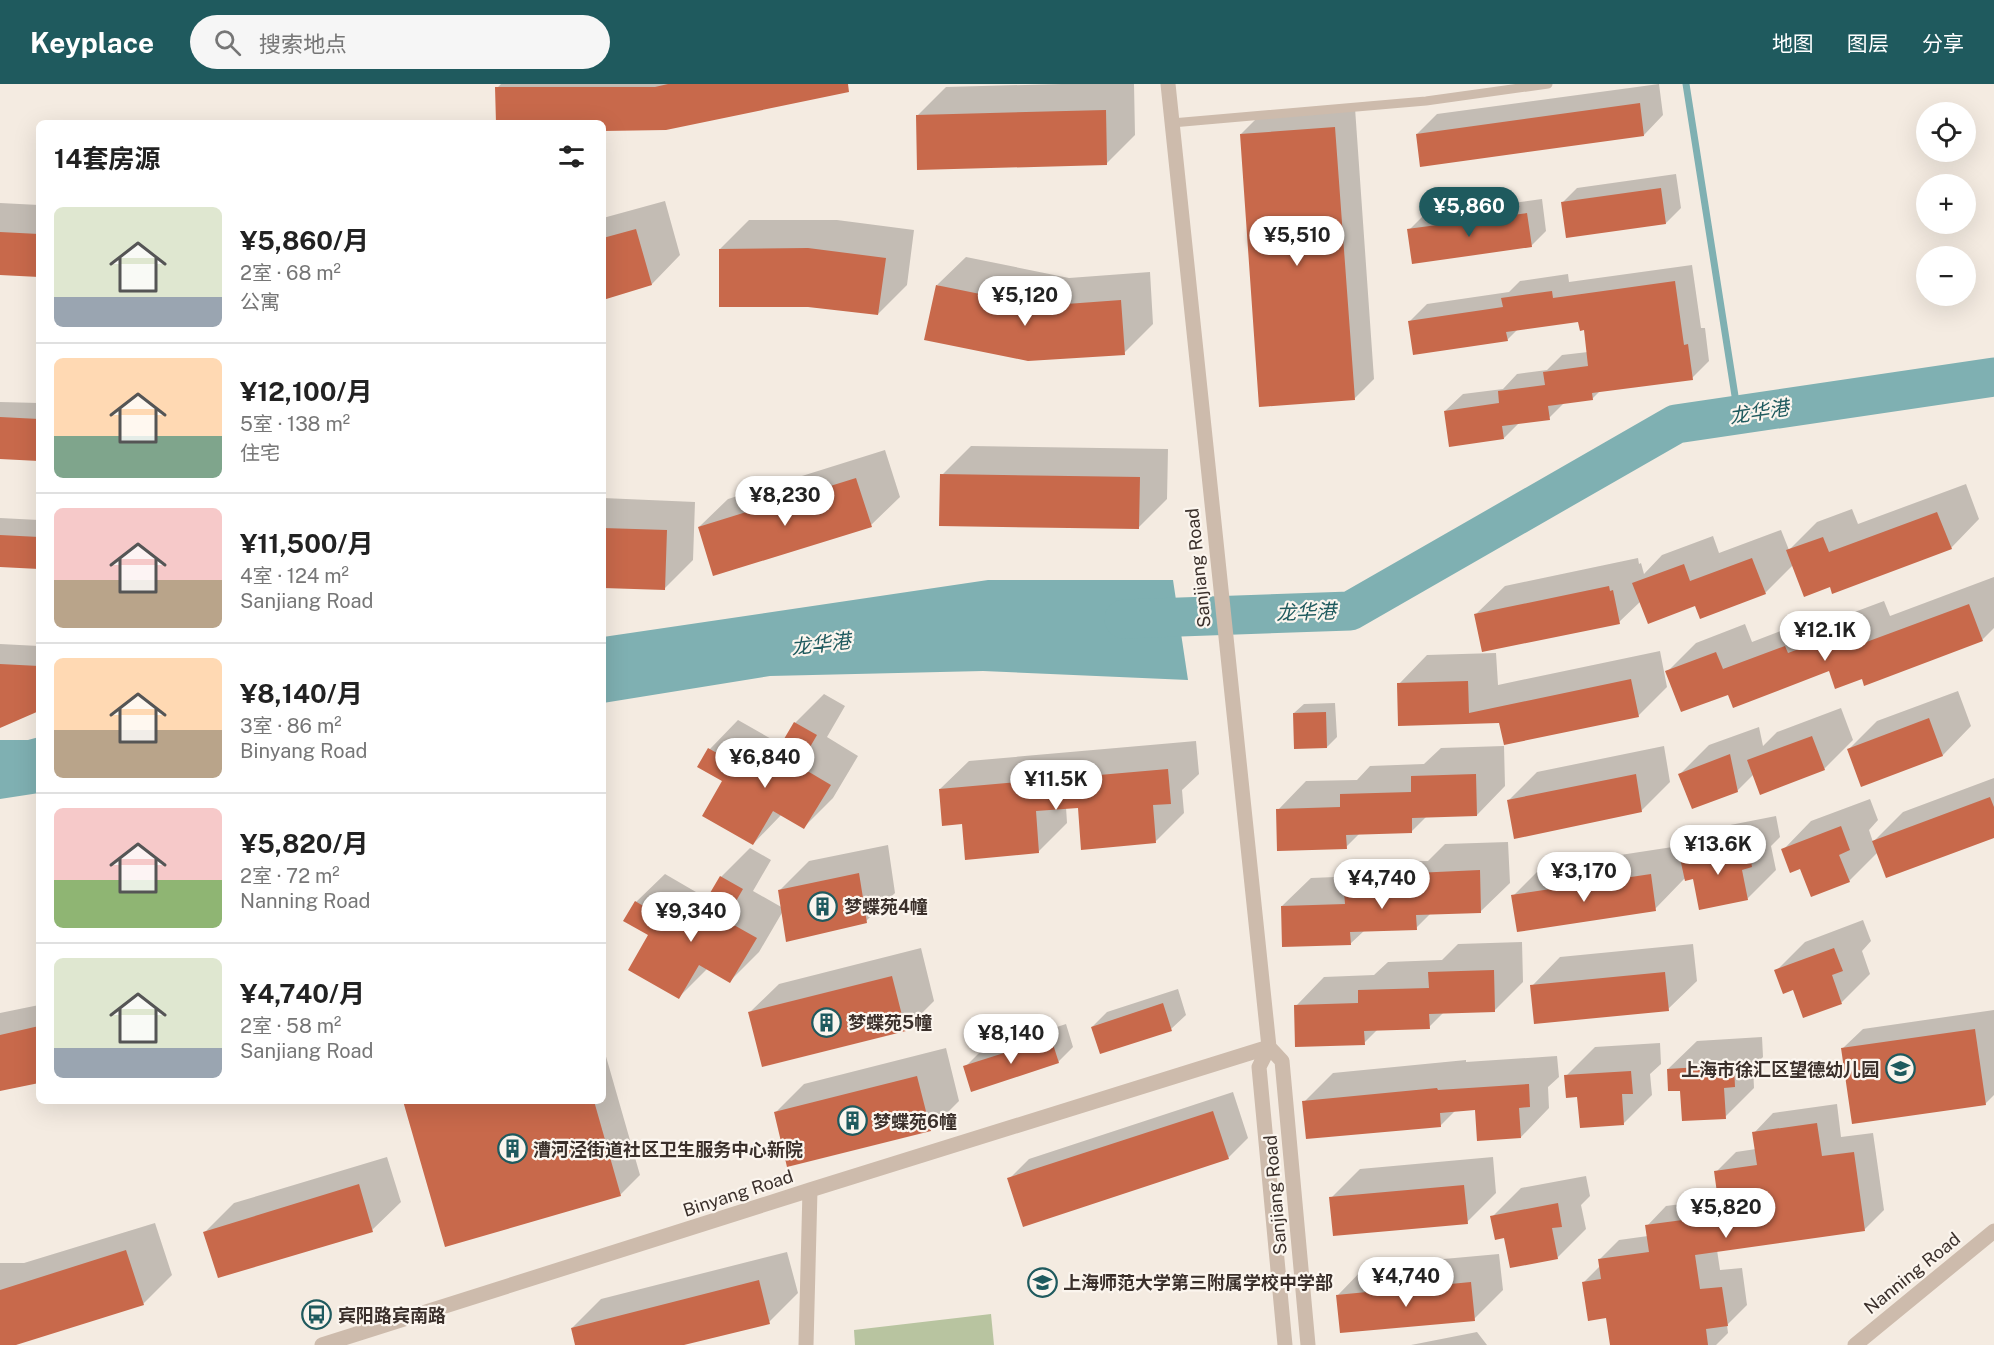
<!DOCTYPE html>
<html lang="zh">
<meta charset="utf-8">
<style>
:root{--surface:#fff;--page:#f6f6f6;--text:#222;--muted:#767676;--line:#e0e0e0;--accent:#1f5a5e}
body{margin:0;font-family:"Public Sans","Noto Sans SC",sans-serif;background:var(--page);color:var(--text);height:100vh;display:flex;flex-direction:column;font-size:22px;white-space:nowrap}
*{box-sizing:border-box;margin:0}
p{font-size:20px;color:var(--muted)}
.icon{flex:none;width:33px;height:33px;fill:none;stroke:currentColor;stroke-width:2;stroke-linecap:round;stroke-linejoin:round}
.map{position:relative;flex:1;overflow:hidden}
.details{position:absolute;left:36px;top:36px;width:570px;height:984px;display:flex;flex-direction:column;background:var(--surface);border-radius:9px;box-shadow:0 6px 24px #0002}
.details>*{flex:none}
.controls{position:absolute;left:1916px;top:18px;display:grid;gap:12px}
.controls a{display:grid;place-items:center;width:60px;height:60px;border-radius:50%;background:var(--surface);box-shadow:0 6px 24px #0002;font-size:30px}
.price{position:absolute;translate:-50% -51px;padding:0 14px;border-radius:21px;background:#fff;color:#222;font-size:20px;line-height:39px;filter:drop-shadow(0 2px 3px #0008)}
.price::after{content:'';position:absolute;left:50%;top:36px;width:18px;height:14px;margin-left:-9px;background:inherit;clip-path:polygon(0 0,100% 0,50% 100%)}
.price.active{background:var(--accent);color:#fff}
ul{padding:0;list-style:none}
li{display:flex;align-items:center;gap:18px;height:150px;padding:0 18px}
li+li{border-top:2px solid var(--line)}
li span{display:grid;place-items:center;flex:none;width:168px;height:120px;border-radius:9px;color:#555}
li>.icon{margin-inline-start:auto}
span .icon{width:72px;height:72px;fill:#fffc;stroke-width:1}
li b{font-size:26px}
h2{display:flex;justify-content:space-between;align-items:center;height:72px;padding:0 18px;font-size:26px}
header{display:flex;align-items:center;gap:36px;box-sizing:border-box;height:84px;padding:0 30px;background:var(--accent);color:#fff}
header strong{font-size:28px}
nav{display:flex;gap:33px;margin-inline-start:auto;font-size:21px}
.search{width:420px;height:54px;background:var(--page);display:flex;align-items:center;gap:15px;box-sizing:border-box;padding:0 21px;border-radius:33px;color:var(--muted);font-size:22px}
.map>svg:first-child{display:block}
</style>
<header>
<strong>Keyplace</strong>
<div class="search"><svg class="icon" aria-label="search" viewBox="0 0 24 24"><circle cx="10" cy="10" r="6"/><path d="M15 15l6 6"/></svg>搜索地点</div>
<nav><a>地图</a><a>图层</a><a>分享</a></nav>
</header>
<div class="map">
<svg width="1994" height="1261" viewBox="0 0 1994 1261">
<rect width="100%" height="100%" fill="#f4ebe1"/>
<path fill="#b8c4a0" d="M991,1230L994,1261H855L854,1246Z"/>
<path fill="#7fb0b2" d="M988,496H1173L1188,596L983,587L770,592L603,619V553Z
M39,653V709L0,715V656H28Z"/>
<path fill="#0003" d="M501,0H833L603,45V39H497V4Z
M1061,0H1134L1135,51L1106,80L917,32L946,3Z
M1659,0L1663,31L1644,51L1417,50L1437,30Z
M1355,24L1374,295L1354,315L1241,50L1261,30Z
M1676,90L1681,124L1666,139L1562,119L1577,104Z
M1542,115L1546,147L1531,162L1409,146L1424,131Z
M665,117L680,171L652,200L603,214V134Z
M0,119L39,121V192L0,190Z
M749,136H837L914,146L907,201L878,230L720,165Z
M966,173L1069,194L1150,188L1153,240L1124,269L937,201Z
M1692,181L1701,244H1705L1709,277L1692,294L1600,307L1592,315L1565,318L1549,334L1519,339L1504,354L1445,327L1463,310L1503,305L1517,290L1547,286L1562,271L1588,268L1585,244L1580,236L1518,245L1507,256L1410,237L1427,220L1509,208L1520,197L1568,190L1569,198Z
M0,318L39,319V376L0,374Z
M971,362L1168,365L1167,415L1138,444L942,391Z
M885,366L900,413L871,441L699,443L728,415Z
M1966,400L1979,435L1951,464L1831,502L1793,481L1765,509L1696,521L1641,517L1619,538L1476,530L1505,502L1638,474L1639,480L1641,479L1644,490L1662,471L1713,452L1719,469L1781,446L1789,466L1817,438L1852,425L1858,440Z
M603,414L695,418L693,476L664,505L603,503Z
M0,434L39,436V484L0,482Z
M1994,493V544L1982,556L1862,593L1830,586L1729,609L1667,588L1696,559L1745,540L1752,558L1814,534L1817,542L1884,517L1890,532Z
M0,560L39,562V625L0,643Z
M1660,567L1667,603L1638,632L1400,641L1399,600L1427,571L1496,569L1498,601Z
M1958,607L1971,642L1943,671L1862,701L1848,666L1877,637Z
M824,610L845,622L827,653L858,672L833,714L804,743L782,730L753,760L724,697L699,683L710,665L738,636L782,661L795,639Z
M1335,619L1337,653L1327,663L1294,629L1304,620Z
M1841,624L1853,656L1824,685L1754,690L1737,707L1680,690L1709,661L1759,643L1763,662L1777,648Z
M1196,657L1199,690L1182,706L1184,729L1156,757L1079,722L1066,723L1067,739L1038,768L963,738L940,705L969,677Z
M1504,662L1505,702L1477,731L1427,732L1411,748L1360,749L1346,763L1278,726L1306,697L1357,696L1370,682L1424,680L1441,664Z
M1664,662L1670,698L1641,727L1508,717L1537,688Z
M1994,694V752L1878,768L1849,797L1801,783L1783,766L1811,737L1870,715L1878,736L1869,746L1873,758L1903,728Z
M1776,732L1780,753L1771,762L1776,786L1747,815L1695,793L1684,795L1655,825L1513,812L1542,783L1679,762L1681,775L1710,745Z
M1508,758L1510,799L1481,827L1431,829L1416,844L1365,846L1350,860L1282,822L1311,794L1360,792L1374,778L1428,777L1445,760Z
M888,761L895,809L866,837L783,827L759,868L730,897L708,884L679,913L636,818L665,790L708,815L721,793L750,764L771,776L753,807L783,824L780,806L809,777Z
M1863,836L1871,857L1862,867L1870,890L1842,918L1804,932L1794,904L1776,887L1805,858Z
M1522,858L1523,898L1494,927L1444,928L1429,943L1378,945L1364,959L1296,922L1324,893L1374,891L1388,878L1442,876L1458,860Z
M1693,860L1697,897L1668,925L1532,902L1560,873Z
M921,864L934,917L905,946L750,928L779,900Z
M1178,905L1186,931L1171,945L1092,943L1107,928Z
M39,921V997L0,1006V929Z
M1994,926V1011L1985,1020L1843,964L1863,945Z
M1066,940L1073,963L1058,978L965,983L980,968Z
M1762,953L1763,973L1753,983L1754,1004L1725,1033L1681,1005L1668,985L1697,957Z
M1660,959L1661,980L1650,990L1652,1011L1623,1040L1579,1012L1566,992L1595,963Z
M603,962L640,1091L620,1111L404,1017H603Z
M946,964L959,1017L930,1046L776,1028L804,1000Z
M1557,972L1559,993L1548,1003L1549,1024L1521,1053L1476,1025L1456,1026L1440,1042L1304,1018L1333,989L1466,976V978Z
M1233,1008L1248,1054L1228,1074L1009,1095L1029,1075Z
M1837,1020L1841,1053L1873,1049L1884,1126L1864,1146L1717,1166L1720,1186L1742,1184L1747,1221L1727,1241L1728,1249L1716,1261H1611L1607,1232L1584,1198L1600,1182L1599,1176L1619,1156L1648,1152L1647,1142L1666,1122L1720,1115L1716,1088L1736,1068L1756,1065L1754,1049L1773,1029Z
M387,1073L401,1118L372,1146L205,1148L234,1119Z
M1493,1073L1496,1109L1467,1138L1331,1114L1360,1085Z
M1586,1092L1590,1112L1581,1121L1586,1145L1557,1174L1505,1152L1492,1133L1521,1104Z
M155,1139L172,1191L143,1220L0,1261V1179H24Z
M787,1168L798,1209L769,1238L678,1261H577L572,1244L601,1215Z
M1499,1170L1503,1206L1474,1235L1338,1211L1366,1182Z
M1477,1248L1487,1261H1411Z"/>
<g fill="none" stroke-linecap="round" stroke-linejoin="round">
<path stroke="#7fb0b2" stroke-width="7" d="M1686,0L1738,331"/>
<path stroke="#7fb0b2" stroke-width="39" d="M1124,535L1350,527L1676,340L1994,293"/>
</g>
<path fill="#c8694b" d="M668,0H848L849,8L666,46L603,47V39H496L495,3H655Z
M1640,19L1644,52L1420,83L1416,50Z
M1106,26L1107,81L917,86L916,31Z
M1335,43L1355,316L1259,323L1240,50Z
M1661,104L1666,140L1566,154L1561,118Z
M1527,129L1532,163L1412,180L1407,145Z
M636,145L652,201L603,216V154Z
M0,148L39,150V193L0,191Z
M808,164L886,174L878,231L808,223H719V165Z
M1675,197L1684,261L1688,260L1693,296L1592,309L1593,316L1548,322L1550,336L1502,342L1504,355L1449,363L1444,327L1499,319L1498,307L1545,301L1543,288L1588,282L1584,246L1580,247L1578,238L1506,248L1508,257L1413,271L1408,237L1503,223L1501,214L1552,207L1553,214Z
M936,201L1039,222L1121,216L1125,271L1028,277L924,256Z
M0,333L39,335V377L0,375Z
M940,390L1140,393L1139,445L939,442Z
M856,394L872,443L713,492L698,443Z
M1937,428L1952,465L1832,510L1830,503L1804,513L1786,466L1823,453L1829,468Z
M603,444L667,446L665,506L603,504Z
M0,451L39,453V485L0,483Z
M1752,474L1766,510L1700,535L1695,522L1648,540L1632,499L1684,480L1690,497Z
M1609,502L1610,507L1613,506L1620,540L1482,568L1474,530Z
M1969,520L1983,557L1864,602L1862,595L1835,605L1829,587L1733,624L1728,611L1681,628L1665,587L1716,568L1723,585L1785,562L1788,569L1855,544L1861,560Z
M0,580L39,582V627L0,644Z
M1631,595L1639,633L1504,661L1499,639L1398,642L1397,599L1468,597L1469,629Z
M1326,628L1327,664L1294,665L1293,629Z
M1929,634L1943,672L1861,703L1847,665Z
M794,638L817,651L799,682L831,701L804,745L773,727L753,761L702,732L722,697L697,683L708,664L761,694Z
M1812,652L1825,686L1760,711L1747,676Z
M1730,670L1738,708L1692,725L1678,690Z
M1168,685L1171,720L1153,721L1156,759L1081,766L1078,724L1036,727L1039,769L965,776L962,740L942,742L939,705Z
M1476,690L1477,732L1412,734V749L1346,751L1347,765L1277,767L1276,725L1340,723V710L1411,708V692Z
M1636,690L1642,728L1514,755L1507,716Z
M1990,713L1994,723V754L1886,794L1872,757Z
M1841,742L1850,766L1839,771L1850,798L1811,813L1800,785L1790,789L1781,765Z
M1748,760L1752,783L1742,786L1748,816L1699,826L1693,795L1685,797L1680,774Z
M1480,786L1481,829L1416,831L1417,846L1350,848L1351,861L1282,863L1281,822L1345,820L1344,807L1415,805V789Z
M859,789L867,839L786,858L778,806Z
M1651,790L1656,827L1517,848L1511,811Z
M720,792L743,805L725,836L757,854L730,899L699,881L679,915L628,886L648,851L623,837L635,817L687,848Z
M1834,864L1843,887L1832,891L1842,920L1803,934L1793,906L1783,910L1774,886Z
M1494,886L1495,928L1429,930L1430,945L1364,947L1365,961L1295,963L1294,921L1358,919V906L1429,904L1428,888Z
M1665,888L1669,927L1534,940L1530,901Z
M892,892L906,947L762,983L748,928Z
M1163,919L1172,947L1100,970L1091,943Z
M39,942V999L0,1007V951Z
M1975,945L1986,1021L1852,1040L1841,964Z
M1051,954L1059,979L971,1008L963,982Z
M1734,981L1735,1003L1724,1004L1726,1035L1682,1037L1680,1007H1668L1667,985Z
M1631,987L1633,1010H1622L1624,1041L1580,1044L1577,1013L1566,1014L1564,991Z
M917,992L931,1047L787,1083L774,1028Z
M1529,1000L1530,1023L1519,1024L1521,1054L1477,1057L1475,1026L1440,1029L1441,1043L1306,1055L1302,1017L1437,1004L1438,1006Z
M403,1017H594L621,1112L445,1163Z
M1213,1027L1229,1075L1023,1143L1007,1094Z
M1817,1039L1822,1072L1854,1068L1865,1147L1695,1171L1700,1205L1722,1203L1728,1242L1706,1245L1708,1261H1610L1606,1234L1588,1237L1582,1198L1601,1195L1598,1175L1649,1168L1645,1141L1720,1131L1714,1087L1757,1081L1752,1048Z
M359,1100L373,1148L218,1194L203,1148Z
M1464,1101L1468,1140L1333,1152L1329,1113Z
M1558,1119L1562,1143L1552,1144L1558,1175L1510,1184L1504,1154L1495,1156L1490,1132Z
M126,1166L144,1221L16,1261H0V1206Z
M759,1196L770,1240L684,1261H575L571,1244Z
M1471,1198L1475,1237L1340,1249L1336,1211Z"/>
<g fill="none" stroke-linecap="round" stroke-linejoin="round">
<path stroke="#cdbbac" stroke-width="9" d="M1172,39L1426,17L1548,0"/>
<path stroke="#cdbbac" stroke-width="15" d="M1168,0L1269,963L1259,983L1285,1261
M1269,963L1282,977L1308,1261
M322,1261L810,1106L1269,963
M806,1261L810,1106
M1855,1261L1994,1147"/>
</g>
<defs>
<symbol id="building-ring" viewBox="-11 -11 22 22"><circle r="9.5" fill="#fbf5ee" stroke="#1f5a5e" stroke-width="1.5"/><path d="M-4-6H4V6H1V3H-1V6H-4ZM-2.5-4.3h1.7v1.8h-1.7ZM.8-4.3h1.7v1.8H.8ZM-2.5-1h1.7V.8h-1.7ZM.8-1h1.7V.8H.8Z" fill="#1f5a5e"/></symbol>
<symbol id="school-ring" viewBox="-11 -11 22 22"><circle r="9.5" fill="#fbf5ee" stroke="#1f5a5e" stroke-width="1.5"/><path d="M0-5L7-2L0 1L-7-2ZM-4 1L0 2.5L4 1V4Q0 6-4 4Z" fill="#1f5a5e"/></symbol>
<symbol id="bus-ring" viewBox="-11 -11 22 22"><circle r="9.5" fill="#fbf5ee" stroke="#1f5a5e" stroke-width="1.5"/><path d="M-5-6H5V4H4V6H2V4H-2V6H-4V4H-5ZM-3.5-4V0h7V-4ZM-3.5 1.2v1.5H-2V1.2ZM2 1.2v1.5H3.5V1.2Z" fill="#1f5a5e"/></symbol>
</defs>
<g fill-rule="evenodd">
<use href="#building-ring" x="806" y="806" width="33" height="33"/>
<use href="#building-ring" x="810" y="922" width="33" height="33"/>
<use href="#school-ring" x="1884" y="968" width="33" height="33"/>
<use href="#building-ring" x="836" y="1020" width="33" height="33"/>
<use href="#building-ring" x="496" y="1048" width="33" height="33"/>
<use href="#school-ring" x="1026" y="1182" width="33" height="33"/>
<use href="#bus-ring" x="300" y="1214" width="33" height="33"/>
</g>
<g text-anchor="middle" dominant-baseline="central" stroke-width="4.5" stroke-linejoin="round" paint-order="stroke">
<g font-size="18" fill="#3b302b" stroke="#fbf5ee">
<text transform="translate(1198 484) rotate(-96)">Sanjiang Road</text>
<text transform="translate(738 1109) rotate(-18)">Binyang Road</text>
<text transform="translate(1275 1111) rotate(-95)">Sanjiang Road</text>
<text transform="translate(1912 1189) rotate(-39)">Nanning Road</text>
</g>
<g font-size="18" font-weight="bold" fill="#3b302b" stroke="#fbf5ee" text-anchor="start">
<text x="844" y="822">梦蝶苑4幢</text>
<text x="848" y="938">梦蝶苑5幢</text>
<text x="1879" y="985" text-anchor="end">上海市徐汇区望德幼儿园</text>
<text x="873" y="1037">梦蝶苑6幢</text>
<text x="533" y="1065">漕河泾街道社区卫生服务中心新院</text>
<text x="1063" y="1198">上海师范大学第三附属学校中学部</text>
<text x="338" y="1231">宾阳路宾南路</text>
</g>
<g font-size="20" font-style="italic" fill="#1f5a5e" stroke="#fbf5ee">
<text transform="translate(1759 328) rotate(-9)">龙华港</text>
<text transform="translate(1306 528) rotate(-2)">龙华港</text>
<text transform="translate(821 560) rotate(-7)">龙华港</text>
</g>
</g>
</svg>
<div class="controls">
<a><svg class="icon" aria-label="locate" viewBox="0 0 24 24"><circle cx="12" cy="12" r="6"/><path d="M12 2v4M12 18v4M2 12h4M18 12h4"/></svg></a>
<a>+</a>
<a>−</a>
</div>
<b class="price active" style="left:1469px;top:154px">¥5,860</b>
<b class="price" style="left:1297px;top:183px">¥5,510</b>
<b class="price" style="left:1025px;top:243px">¥5,120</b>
<b class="price" style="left:785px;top:443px">¥8,230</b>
<b class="price" style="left:1825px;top:578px">¥12.1K</b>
<b class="price" style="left:765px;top:705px">¥6,840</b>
<b class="price" style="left:1056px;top:727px">¥11.5K</b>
<b class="price" style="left:1718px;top:792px">¥13.6K</b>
<b class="price" style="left:1584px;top:819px">¥3,170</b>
<b class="price" style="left:1382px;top:826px">¥4,740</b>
<b class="price" style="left:691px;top:859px">¥9,340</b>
<b class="price" style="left:1011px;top:981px">¥8,140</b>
<b class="price" style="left:1726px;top:1155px">¥5,820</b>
<b class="price" style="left:1406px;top:1224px">¥4,740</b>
<section class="details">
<h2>14套房源<svg class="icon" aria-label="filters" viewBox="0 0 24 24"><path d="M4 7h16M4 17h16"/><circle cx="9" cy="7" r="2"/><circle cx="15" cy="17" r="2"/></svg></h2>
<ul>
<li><span style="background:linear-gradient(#dfe7d0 75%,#9aa5b1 0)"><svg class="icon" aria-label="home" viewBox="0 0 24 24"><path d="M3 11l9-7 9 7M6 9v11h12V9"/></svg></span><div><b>¥5,860/月</b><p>2室 · 68 m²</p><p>公寓</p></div></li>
<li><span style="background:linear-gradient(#ffd9b3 65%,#7fa58c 0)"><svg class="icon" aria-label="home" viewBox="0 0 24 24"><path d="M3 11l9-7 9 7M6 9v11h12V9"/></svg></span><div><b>¥12,100/月</b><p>5室 · 138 m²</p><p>住宅</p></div></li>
<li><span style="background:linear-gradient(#f6c9c9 60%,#b9a48a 0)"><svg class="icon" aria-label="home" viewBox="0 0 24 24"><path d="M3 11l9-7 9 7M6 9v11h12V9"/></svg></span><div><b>¥11,500/月</b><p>4室 · 124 m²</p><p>Sanjiang Road</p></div></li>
<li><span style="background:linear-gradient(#ffd9b3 60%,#b9a48a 0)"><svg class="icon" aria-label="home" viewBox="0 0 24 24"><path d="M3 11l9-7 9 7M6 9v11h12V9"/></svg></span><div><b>¥8,140/月</b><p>3室 · 86 m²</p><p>Binyang Road</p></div></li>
<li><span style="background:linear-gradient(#f6c9c9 60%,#8fb573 0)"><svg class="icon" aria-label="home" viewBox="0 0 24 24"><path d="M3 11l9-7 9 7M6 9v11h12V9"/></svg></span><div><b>¥5,820/月</b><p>2室 · 72 m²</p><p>Nanning Road</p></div></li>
<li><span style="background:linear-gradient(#dfe7d0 75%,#9aa5b1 0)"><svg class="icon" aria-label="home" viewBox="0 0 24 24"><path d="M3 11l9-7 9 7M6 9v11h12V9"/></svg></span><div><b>¥4,740/月</b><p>2室 · 58 m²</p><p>Sanjiang Road</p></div></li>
</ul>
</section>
</div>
